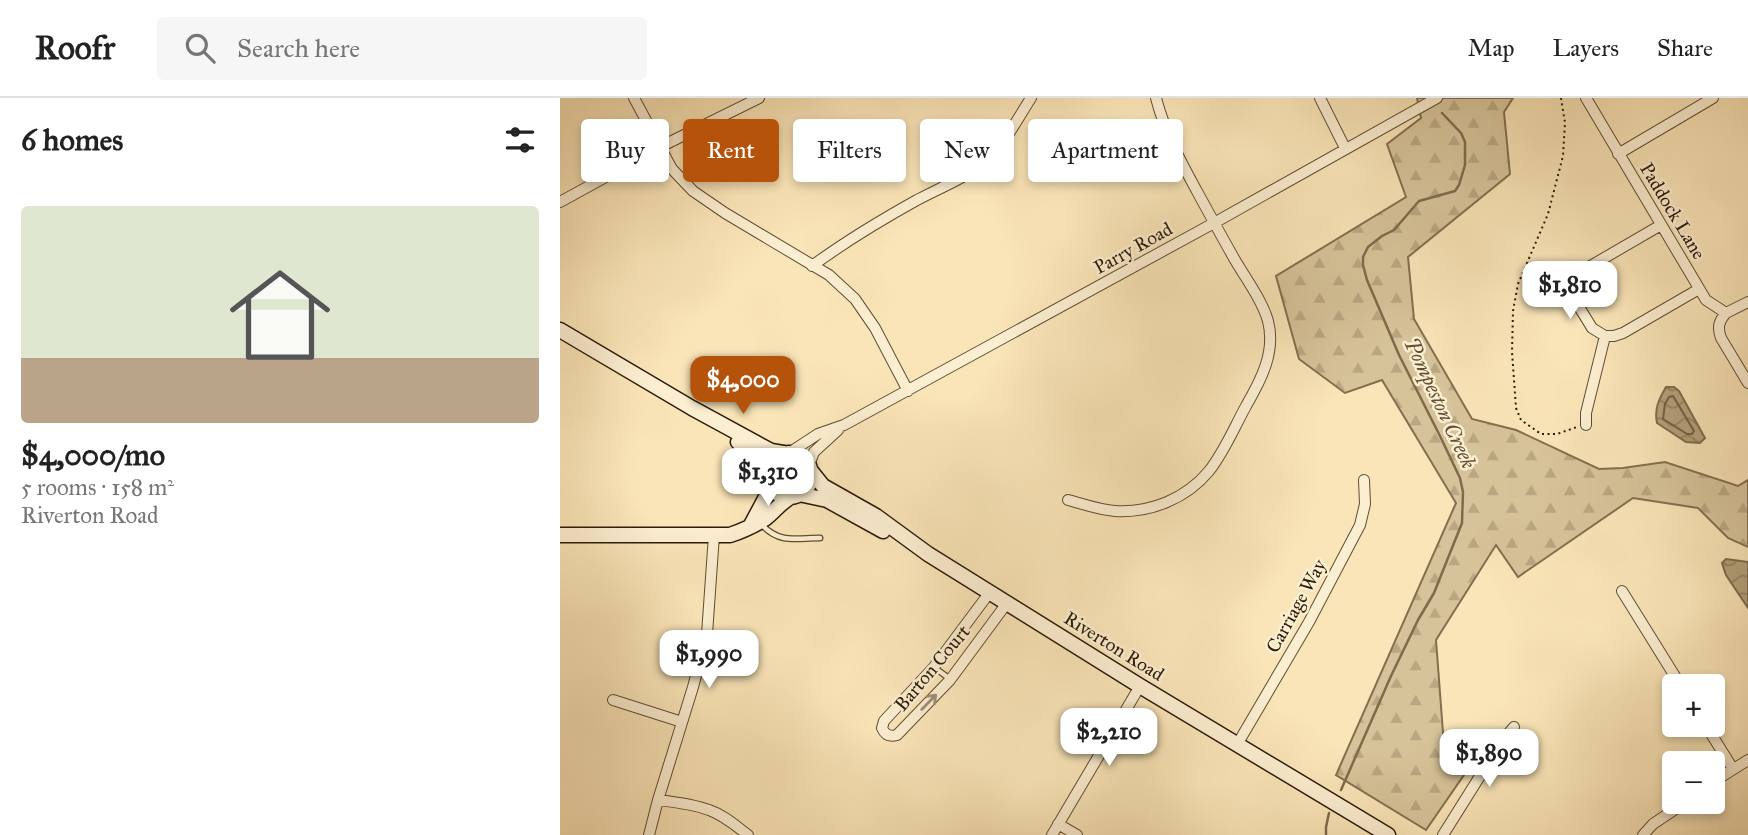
<!DOCTYPE html>
<meta charset="utf-8">
<style>
:root{--surface:#fff;--page:#f6f6f6;--text:#222;--muted:#767676;--line:#e0e0e0;--accent:#b45309}
body{margin:0;font-family:"IM FELL Great Primer",serif;background:var(--page);color:var(--text);height:100vh;display:flex;flex-direction:column;font-size:26px;white-space:nowrap}
*{box-sizing:border-box;margin:0}
p{font-size:23px;color:var(--muted)}
.icon{flex:none;width:38px;height:38px;fill:none;stroke:currentColor;stroke-width:2;stroke-linecap:round;stroke-linejoin:round}
.map{position:relative;flex:1;overflow:hidden}
.side{display:flex;flex-direction:column;background:var(--surface);width:560px}
.side>*{flex:none}
.top-card{position:absolute;left:21px;top:21px;width:665px;height:63px;display:flex;gap:14px}
.fabs{position:absolute;left:1102px;top:576px;display:grid;gap:14px}
.fabs a{display:grid;place-items:center;width:63px;height:63px;border-radius:7px;background:var(--surface);box-shadow:0 4px 10px #0003;font-size:35px}
.price{position:absolute;translate:-50% -60px;padding:0 16px;border-radius:14px;background:#fff;color:#222;font-size:23px;line-height:46px;filter:drop-shadow(0 2px 4px #0008)}
.price::after{content:'';position:absolute;left:50%;top:42px;width:21px;height:16px;margin-left:-10px;background:inherit;clip-path:polygon(0 0,100% 0,50% 100%)}
.price.on{background:var(--accent);color:#fff}
ul{padding:0;list-style:none}
li{display:grid;align-content:center;gap:14px;height:371px;padding:0 21px}
li+li{border-top:2px solid var(--line)}
li span{display:grid;place-items:center;height:217px;border-radius:7px;color:#555}
li>.icon{margin-inline-start:auto}
span .icon{width:126px;height:126px;fill:#fffc;stroke-width:1}
li b{font-size:30px}
h2{display:flex;justify-content:space-between;align-items:center;height:84px;padding:0 21px;font-size:30px}
.chip{padding:0 24px;border-radius:7px;background:var(--surface);box-shadow:0 4px 10px #0003;font-size:24px;line-height:63px}
.chip.on{background:var(--accent);color:#fff}
header{display:flex;align-items:center;gap:42px;box-sizing:border-box;height:98px;padding:0 35px;background:var(--surface);border-bottom:2px solid var(--line)}
header strong{font-size:33px}
nav{display:flex;gap:38px;margin-inline-start:auto;font-size:24px}
.search{width:490px;height:63px;background:var(--page);display:flex;align-items:center;gap:18px;box-sizing:border-box;padding:0 24px;border-radius:7px;color:var(--muted);font-size:26px}
main{display:flex;flex:1;min-height:0}
.map>svg:first-child{display:block}
</style>
<header>
<strong>Roofr</strong>
<div class="search"><svg class="icon" aria-label="search" viewBox="0 0 24 24"><circle cx="10" cy="10" r="6"/><path d="M15 15l6 6"/></svg>Search here</div>
<nav><a>Map</a><a>Layers</a><a>Share</a></nav>
</header>
<main>
<section class="side">
<h2>6 homes<svg class="icon" aria-label="filters" viewBox="0 0 24 24"><path d="M4 7h16M4 17h16"/><circle cx="9" cy="7" r="2"/><circle cx="15" cy="17" r="2"/></svg></h2>
<ul>
<li><span style="background:linear-gradient(#dfe7d0 70%,#b9a48a 0)"><svg class="icon" aria-label="home" viewBox="0 0 24 24"><path d="M3 11l9-7 9 7M6 9v11h12V9"/></svg></span><div><b>$4,000/mo</b><p>5 rooms · 158 m²</p><p>Riverton Road</p></div></li>
</ul>
</section>
<div class="map">
<svg width="1188" height="737" viewBox="0 0 1188 737">
<defs>
<pattern id="forest-firs" width="22" height="20" patternUnits="userSpaceOnUse" patternTransform="scale(1.75)"><rect width="22" height="20" fill="#d7c39a"/><path d="M5 1l3.5 6h-7zM16 11l3.5 6h-7z" fill="#b9a783"/></pattern>
<pattern id="water-waves" width="16" height="10" patternUnits="userSpaceOnUse" patternTransform="scale(1.75)"><rect width="16" height="10" fill="#b4a07b"/><path d="M0 5q4-4 8 0t8 0" fill="none" stroke="#938263"/></pattern>
</defs>
<rect width="100%" height="100%" fill="#fae5b8"/>
<filter id="stains"><feTurbulence type="fractalNoise" baseFrequency=".00286" numOctaves="4"/><feColorMatrix values="0 0 0 0 .2 0 0 0 0 .09 0 0 0 0 .02 0 0 0 .5 -.17"/></filter>
<radialGradient id="worn" r=".72"><stop offset=".6" stop-color="#630" stop-opacity="0"/><stop offset="1" stop-color="#630" stop-opacity=".3"/></radialGradient>
<path fill="url(#forest-firs)" stroke="#826f50" stroke-width="2" d="M857,0H953L944,14L950,76L848,159L854,221L912,321L956,332L1039,371L1063,370L1105,364L1178,388L1188,382V449L1168,440L1138,410L1073,400L958,479L936,447L876,542L884,648L906,674L866,732L776,677L896,405L822,282L785,295L739,261L716,178L846,99L827,46L861,20Z"/>
<path fill="url(#water-waves)" stroke="#7e6b4c" stroke-width="2" d="M1106,289H1114L1119,293L1145,340L1140,345L1126,344L1097,325C1094,311 1099,301 1106,289Z
M1166,461L1188,464V510L1166,477L1162,465Z"/>
<g fill="none" stroke-linecap="round" stroke-linejoin="round">
<path stroke="#705e40" stroke-width="2" d="M1113,298L1134,333L1132,336H1127L1103,321L1105,306L1109,299Z"/>
<path stroke="#7e6b4c" stroke-width="2.5" d="M781,692L831,578L858,522L874,495L902,425L903,394L900,380L880,338L839,257L807,182L803,167V159L808,149L822,138L834,132L859,103L895,93L899,87L905,67V44L901,35L882,15
M766,737V729L769,715"/>
<defs>
<path id="lane" d="M202,427C220,446 236,440 260,440
M375,570L390,581"/>
<path id="street" d="M74,0L112,71L133,93L165,115L269,177L295,201L315,230L348,293
M760,0L785,50
M1026,0L1146,202L1166,215L1188,204
M1058,56L1153,0
M0,104L100,49L199,0
M1101,127L1027,170L1016,181L1013,199L1032,230L1045,238H1054L1063,235L1139,191
M252,168C286,143 321,122 357,102C378,91 411,77 428,62C445,45 458,20 471,0
M1166,215C1159,223 1157,229 1161,240L1188,285
M1026,327V315L1045,238
M229,355L258,336L284,327L654,125L877,0
M249,367L254,354L278,332
M508,402C523,406 539,412 555,413C590,415 626,401 649,373C664,354 674,330 686,308C701,282 716,254 708,223C702,202 686,181 675,162C663,141 651,119 639,97C622,66 605,35 596,0
M1062,493L1121,588
M430,494L374,569L324,623L322,630C325,637 330,639 337,637L390,582L447,505
M53,602L122,624
M1145,626L1173,671
M678,645L749,524L800,427L805,406L804,382
M1153,684L1188,662
M98,702C115,704 133,706 149,712C164,717 176,728 188,737
M498,726L517,737
M89,737L98,702L133,589L147,536L154,437
M492,737L580,588
M883,737L942,643L954,629
M1083,737L1093,726L1126,704"/>
<path id="secondary" d="M0,232L132,310L211,353L223,355
M178,344L196,357L207,374
M207 377a22 22 0 1 1 44 0a22 22 0 1 1-44 0Z
M251,373L263,388L316,418L368,456L580,588L828,737
M239,396L267,402L323,433
M191,427L206,399L209,384
M0,437H170C182,433 195,427 206,420C215,413 221,404 232,398"/>
</defs>
<use href="#lane" stroke="#604e32" stroke-width="7"/>
<use href="#street" stroke="#604e32" stroke-width="12"/>
<use href="#secondary" stroke="#2c1b06" stroke-width="17"/>
<path stroke="#2c1b06" stroke-width="2" stroke-dasharray="2 3.5" stroke-linecap="butt" d="M1001,0L1005,25L1003,58L988,116L958,186L953,213L952,254L956,310L961,322L981,336H997L1017,329"/>
<use href="#lane" stroke="#fceed1" stroke-width="4.5"/>
<use href="#street" stroke="#fceed1" stroke-width="10"/>
<use href="#secondary" stroke="#fceed1" stroke-width="14"/>
</g>
<defs><path id="oneway-shaft" d="M-6 0H5M1.5-3L5.5 0L1.5 3" fill="none" stroke-width="1.6" stroke-linecap="round" stroke-linejoin="round" transform="scale(1.75)"/></defs>
<use stroke="#9e8f76" href="#oneway-shaft" transform="translate(369 604) rotate(-46)"/>
<g text-anchor="middle" dominant-baseline="central" stroke-width="5" stroke-linejoin="round" paint-order="stroke">
<g font-size="19" fill="#2c1b06" stroke="#fceed1">
<text transform="translate(1113 113) rotate(59)">Paddock Lane</text>
<text transform="translate(573 150) rotate(-29)">Parry Road</text>
<text transform="translate(736 508) rotate(-61)">Carriage Way</text>
<text transform="translate(554 548) rotate(32)">Riverton Road</text>
<text transform="translate(372 570) rotate(-50)">Barton Court</text>
</g>
<g font-size="21" font-style="italic" fill="#625035" stroke="#fceed1">
<text transform="translate(880 305) rotate(65)">Pompeston Creek</text>
</g>
</g>
<rect width="100%" height="100%" filter="url(#stains)"/>
<rect width="100%" height="100%" fill="url(#worn)"/>
</svg>
<div class="fabs">
<a>+</a>
<a>−</a>
</div>
<b class="price" style="left:1010px;top:223px">$1,810</b>
<b class="price on" style="left:183px;top:318px">$4,000</b>
<b class="price" style="left:208px;top:410px">$1,310</b>
<b class="price" style="left:149px;top:592px">$1,990</b>
<b class="price" style="left:549px;top:670px">$2,210</b>
<b class="price" style="left:929px;top:691px">$1,890</b>
<div class="top-card">
<a class="chip">Buy</a>
<a class="chip on">Rent</a>
<a class="chip">Filters</a>
<a class="chip">New</a>
<a class="chip">Apartment</a>
</div>
</div>
</main>
